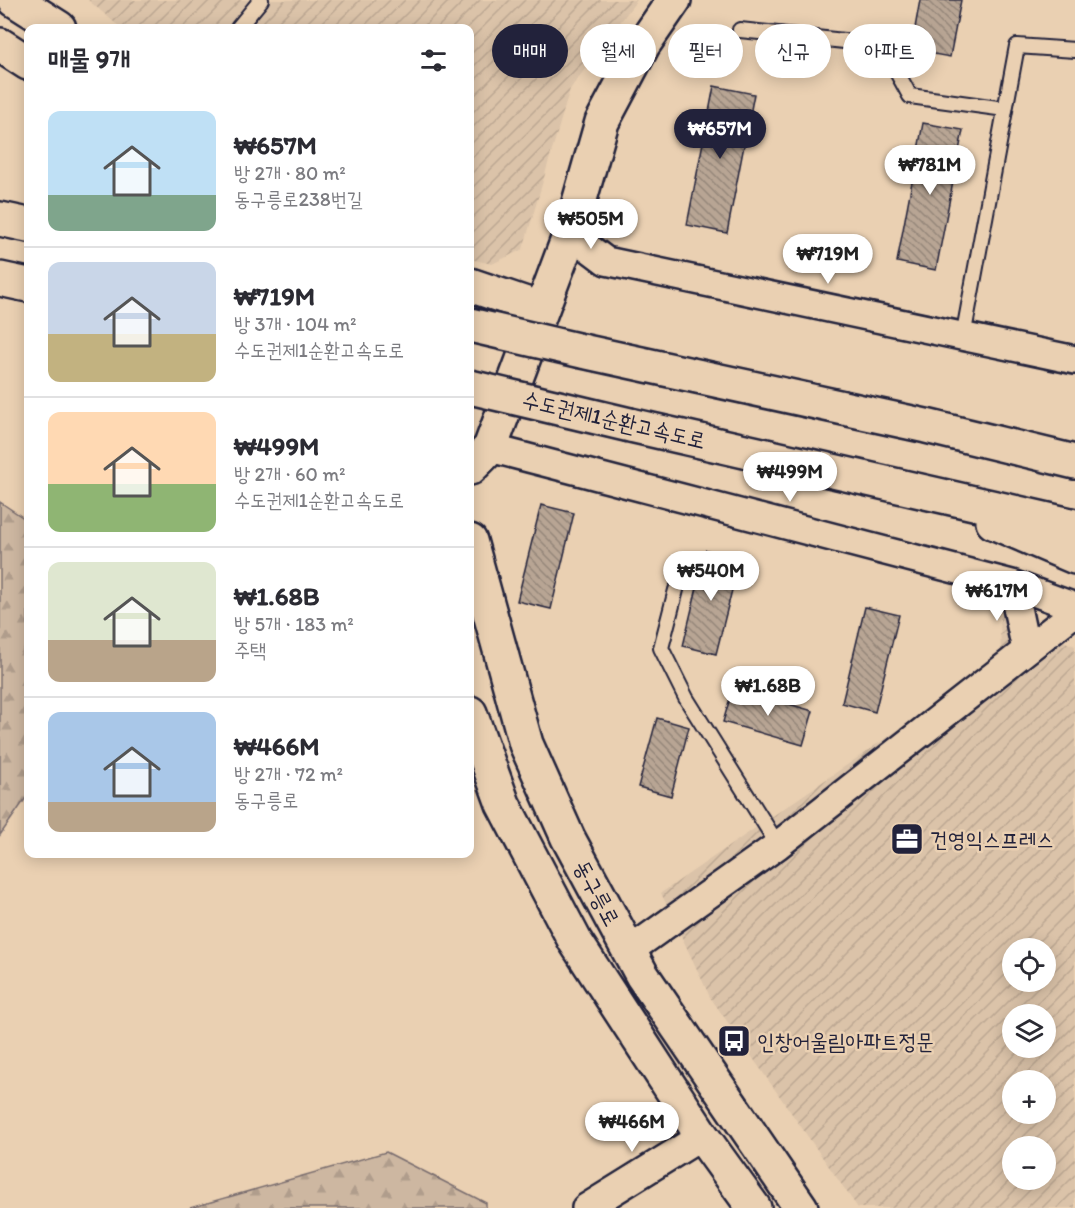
<!DOCTYPE html>
<html lang="ko">
<meta charset="utf-8">
<style>
:root{--surface:#fff;--page:#f7f7f7;--text:#2b2b33;--muted:#7c7c81;--line:#e1e1e2;--accent:#22223b}
body{margin:0;font-family:Itim,"Poor Story",sans-serif;background:var(--page);color:var(--text);height:100vh;display:flex;flex-direction:column;font-size:22px;white-space:nowrap}
*{box-sizing:border-box;margin:0}
p{font-size:20px;color:var(--muted)}
.icon{flex:none;width:33px;height:33px;fill:none;stroke:currentColor;stroke-width:2;stroke-linecap:round;stroke-linejoin:round}
.map{position:relative;flex:1;overflow:hidden}
.drawer{position:absolute;left:24px;top:24px;width:450px;height:834px;display:flex;flex-direction:column;background:var(--surface);border-radius:12px;box-shadow:0 3px 15px #0003}
.drawer>*{flex:none}
.hud{position:absolute;left:492px;top:24px;width:492px;height:54px;display:flex;gap:12px}
.tools{position:absolute;left:1002px;top:938px;display:grid;gap:12px}
.tools a{display:grid;place-items:center;width:54px;height:54px;border-radius:50%;background:var(--surface);box-shadow:0 3px 15px #0003;font-size:30px}
.price{position:absolute;translate:-50% -51px;padding:0 14px;border-radius:21px;background:#fff;color:#222;font-size:20px;line-height:39px;filter:drop-shadow(0 2px 3px #0008)}
.price::after{content:'';position:absolute;left:50%;top:36px;width:18px;height:14px;margin-left:-9px;background:inherit;clip-path:polygon(0 0,100% 0,50% 100%)}
.price.selected{background:var(--accent);color:#fff}
ul{padding:0;list-style:none}
li{display:flex;align-items:center;gap:18px;height:150px;padding:0 24px}
li+li{border-top:2px solid var(--line)}
li span{display:grid;place-items:center;flex:none;width:168px;height:120px;border-radius:12px;color:#555}
li>.icon{margin-inline-start:auto}
span .icon{width:72px;height:72px;fill:#fffc;stroke-width:1}
li b{font-size:26px}
h2{display:flex;justify-content:space-between;align-items:center;height:72px;padding:0 24px;font-size:26px}
.chip{padding:0 21px;border-radius:27px;background:var(--surface);box-shadow:0 3px 15px #0003;font-size:21px;line-height:54px}
.chip.selected{background:var(--accent);color:#fff}
.map>svg:first-child{display:block}
</style>
<div class="map">
<svg width="1075" height="1208" viewBox="0 0 1075 1208">
<defs>
<pattern id="industrial-furrows" width="10" height="10" patternUnits="userSpaceOnUse" patternTransform="scale(1.5)"><rect width="10" height="10" fill="#dbc3a9"/><path d="M-1 1l2-2M0 10L10 0M9 11l2-2" fill="none" stroke="#bca792"/></pattern>
<pattern id="forest-firs" width="22" height="20" patternUnits="userSpaceOnUse" patternTransform="scale(1.5)"><rect width="22" height="20" fill="#cdb7a1"/><path d="M5 1l3.5 6h-7zM16 11l3.5 6h-7z" fill="#b09d8c"/></pattern>
<pattern id="building-back-hatch" width="6" height="6" patternUnits="userSpaceOnUse" patternTransform="scale(1.5)"><rect width="6" height="6" fill="#b8a594"/><path d="M-1 5l2 2M0 0l6 6M5-1l2 2" fill="none" stroke="#95867a"/></pattern>
</defs>
<rect width="100%" height="100%" fill="#ead0b2"/>
<filter id="ink" filterUnits="userSpaceOnUse"><feTurbulence type="fractalNoise" baseFrequency=".0167" numOctaves="2"/><feDisplacementMap in="SourceGraphic" scale="12" xChannelSelector="R" yChannelSelector="G"/><feConvolveMatrix kernelMatrix="1 2 1 2 8 2 1 2 1" color-interpolation-filters="sRGB"/></filter>
<g filter="url(#ink)">
<path fill="url(#industrial-furrows)" fill-rule="evenodd" d="M88,0H637L570,89L523,249L492,264L470,259V28H121Z
M1000,615L1075,646V1208H858L710,997L661,893L1001,659ZM1012,948H1046V981H1012ZM1012,1014H1046V1047H1012ZM1012,1080H1046V1113H1012ZM1012,1146H1046V1179H1012Z"/>
<path fill="url(#forest-firs)" stroke="#786c6e" stroke-width="1.5" d="M0,502L28,521V795L0,835Z
M386,1152L486,1203V1208H190Z"/>
<path fill="url(#building-back-hatch)" stroke="#22223b" stroke-width="1.5" d="M920,0H961L950,57L911,50Z
M714,86L754,94L727,233L687,225Z
M923,123L963,130L936,270L897,262Z
M541,505L574,513L551,609L517,601Z
M706,550L740,558L716,654L683,646Z
M865,607L899,615L875,712L842,703Z
M733,688L813,711L803,745L723,722Z
M657,718L689,727L671,796L638,787Z"/>
<g fill="none" stroke-linecap="round" stroke-linejoin="round">
<defs>
<path id="lane" d="M238,28L261,0
M740,30L882,45L910,96L1005,109
M963,337L1017,46L1075,50
M676,590L661,648L686,698L778,845"/>
<path id="street" d="M570,234L606,261L1075,360
M490,448L1012,584L1075,607
M1012,584L1026,650
M629,951L778,845L1075,612
M586,1208L702,1136"/>
<path id="secondary" d="M470,468L490,448L570,234L602,122L643,45L674,0"/>
<path id="primary" d="M15,0L59,28
M0,45L28,63
M470,285L541,309
M470,541L526,744L568,838L642,975L801,1208
M470,713L503,804L575,941L702,1136L754,1208"/>
<path id="highway" d="M0,219L28,225
M0,279L28,285
M582,351L926,426L1075,462
M630,425L1075,526
M993,522L1075,557"/>
</defs>
<use href="#lane" stroke="#22223b" stroke-width="18"/>
<use href="#street" stroke="#22223b" stroke-width="32"/>
<use href="#secondary" stroke="#22223b" stroke-width="38"/>
<use href="#primary" stroke="#22223b" stroke-width="38"/>
<use href="#highway" stroke="#22223b" stroke-width="38"/>
<use href="#lane" stroke="#ead0b2" stroke-width="14"/>
<use href="#street" stroke="#ead0b2" stroke-width="27"/>
<use href="#secondary" stroke="#ead0b2" stroke-width="33"/>
<use href="#primary" stroke="#ead0b2" stroke-width="33"/>
<use href="#highway" stroke="#ead0b2" stroke-width="33"/>
<defs>
<path id="highway-bridge" d="M470,325L582,351
M470,387L630,425"/>
</defs>
<use href="#highway-bridge" stroke="#22223b" stroke-width="38" stroke-linecap="butt"/>
<use href="#highway-bridge" stroke="#ead0b2" stroke-width="33"/>
</g>
</g>
<defs>
<symbol id="office-square" viewBox="-11 -11 22 22"><rect x="-9" y="-9" width="18" height="18" rx="4" fill="#22223b" stroke="#ead0b2"/><path d="M-6-3h4V-5.5h4V-3h4V5H-6ZM-1-4.5V-3h2v-1.5ZM-6 0V1H6V0Z" fill="#fff"/></symbol>
<symbol id="bus-square" viewBox="-11 -11 22 22"><rect x="-9" y="-9" width="18" height="18" rx="4" fill="#22223b" stroke="#ead0b2"/><path d="M-5-6H5V4H4V6H2V4H-2V6H-4V4H-5ZM-3.5-4V0h7V-4ZM-3.5 1.2v1.5H-2V1.2ZM2 1.2v1.5H3.5V1.2Z" fill="#fff"/></symbol>
</defs>
<g fill-rule="evenodd">
<use href="#office-square" x="888" y="820" width="38" height="38"/>
<use href="#bus-square" x="715" y="1022" width="38" height="38"/>
</g>
<g text-anchor="middle" dominant-baseline="central" stroke-width="5" stroke-linejoin="round" paint-order="stroke">
<g font-size="22" fill="#22223b" stroke="#ead0b2">
<text transform="translate(614 420) rotate(13)">수도권제1순환고속도로</text>
<text transform="translate(597 893) rotate(62)">동구릉로</text>
</g>
<g font-size="22" fill="#22223b" stroke="#ead0b2" text-anchor="start">
<text x="930" y="839">건영익스프레스</text>
<text x="757" y="1041">인창어울림아파트정문</text>
</g>
</g>
</svg>
<div class="tools">
<a><svg class="icon" aria-label="locate" viewBox="0 0 24 24"><circle cx="12" cy="12" r="6"/><path d="M12 2v4M12 18v4M2 12h4M18 12h4"/></svg></a>
<a><svg class="icon" aria-label="layers" viewBox="0 0 24 24"><path d="M12 4l9 5-9 5-9-5zM3 14l9 5 9-5"/></svg></a>
<a>+</a>
<a>−</a>
</div>
<b class="price selected" style="left:720px;top:160px">₩657M</b>
<b class="price" style="left:930px;top:196px">₩781M</b>
<b class="price" style="left:591px;top:250px">₩505M</b>
<b class="price" style="left:828px;top:285px">₩719M</b>
<b class="price" style="left:790px;top:503px">₩499M</b>
<b class="price" style="left:711px;top:602px">₩540M</b>
<b class="price" style="left:997px;top:622px">₩617M</b>
<b class="price" style="left:768px;top:717px">₩1.68B</b>
<b class="price" style="left:632px;top:1153px">₩466M</b>
<div class="hud">
<a class="chip selected">매매</a>
<a class="chip">월세</a>
<a class="chip">필터</a>
<a class="chip">신규</a>
<a class="chip">아파트</a>
</div>
<section class="drawer">
<h2>매물 9개<svg class="icon" aria-label="filters" viewBox="0 0 24 24"><path d="M4 7h16M4 17h16"/><circle cx="9" cy="7" r="2"/><circle cx="15" cy="17" r="2"/></svg></h2>
<ul>
<li><span style="background:linear-gradient(#bfe0f5 70%,#7fa58c 0)"><svg class="icon" aria-label="home" viewBox="0 0 24 24"><path d="M3 11l9-7 9 7M6 9v11h12V9"/></svg></span><div><b>₩657M</b><p>방 2개 · 80 m²</p><p>동구릉로238번길</p></div></li>
<li><span style="background:linear-gradient(#c9d6e8 60%,#c2b280 0)"><svg class="icon" aria-label="home" viewBox="0 0 24 24"><path d="M3 11l9-7 9 7M6 9v11h12V9"/></svg></span><div><b>₩719M</b><p>방 3개 · 104 m²</p><p>수도권제1순환고속도로</p></div></li>
<li><span style="background:linear-gradient(#ffd9b3 60%,#8fb573 0)"><svg class="icon" aria-label="home" viewBox="0 0 24 24"><path d="M3 11l9-7 9 7M6 9v11h12V9"/></svg></span><div><b>₩499M</b><p>방 2개 · 60 m²</p><p>수도권제1순환고속도로</p></div></li>
<li><span style="background:linear-gradient(#dfe7d0 65%,#b9a48a 0)"><svg class="icon" aria-label="home" viewBox="0 0 24 24"><path d="M3 11l9-7 9 7M6 9v11h12V9"/></svg></span><div><b>₩1.68B</b><p>방 5개 · 183 m²</p><p>주택</p></div></li>
<li><span style="background:linear-gradient(#a9c7e8 75%,#b9a48a 0)"><svg class="icon" aria-label="home" viewBox="0 0 24 24"><path d="M3 11l9-7 9 7M6 9v11h12V9"/></svg></span><div><b>₩466M</b><p>방 2개 · 72 m²</p><p>동구릉로</p></div></li>
</ul>
</section>
</div>
